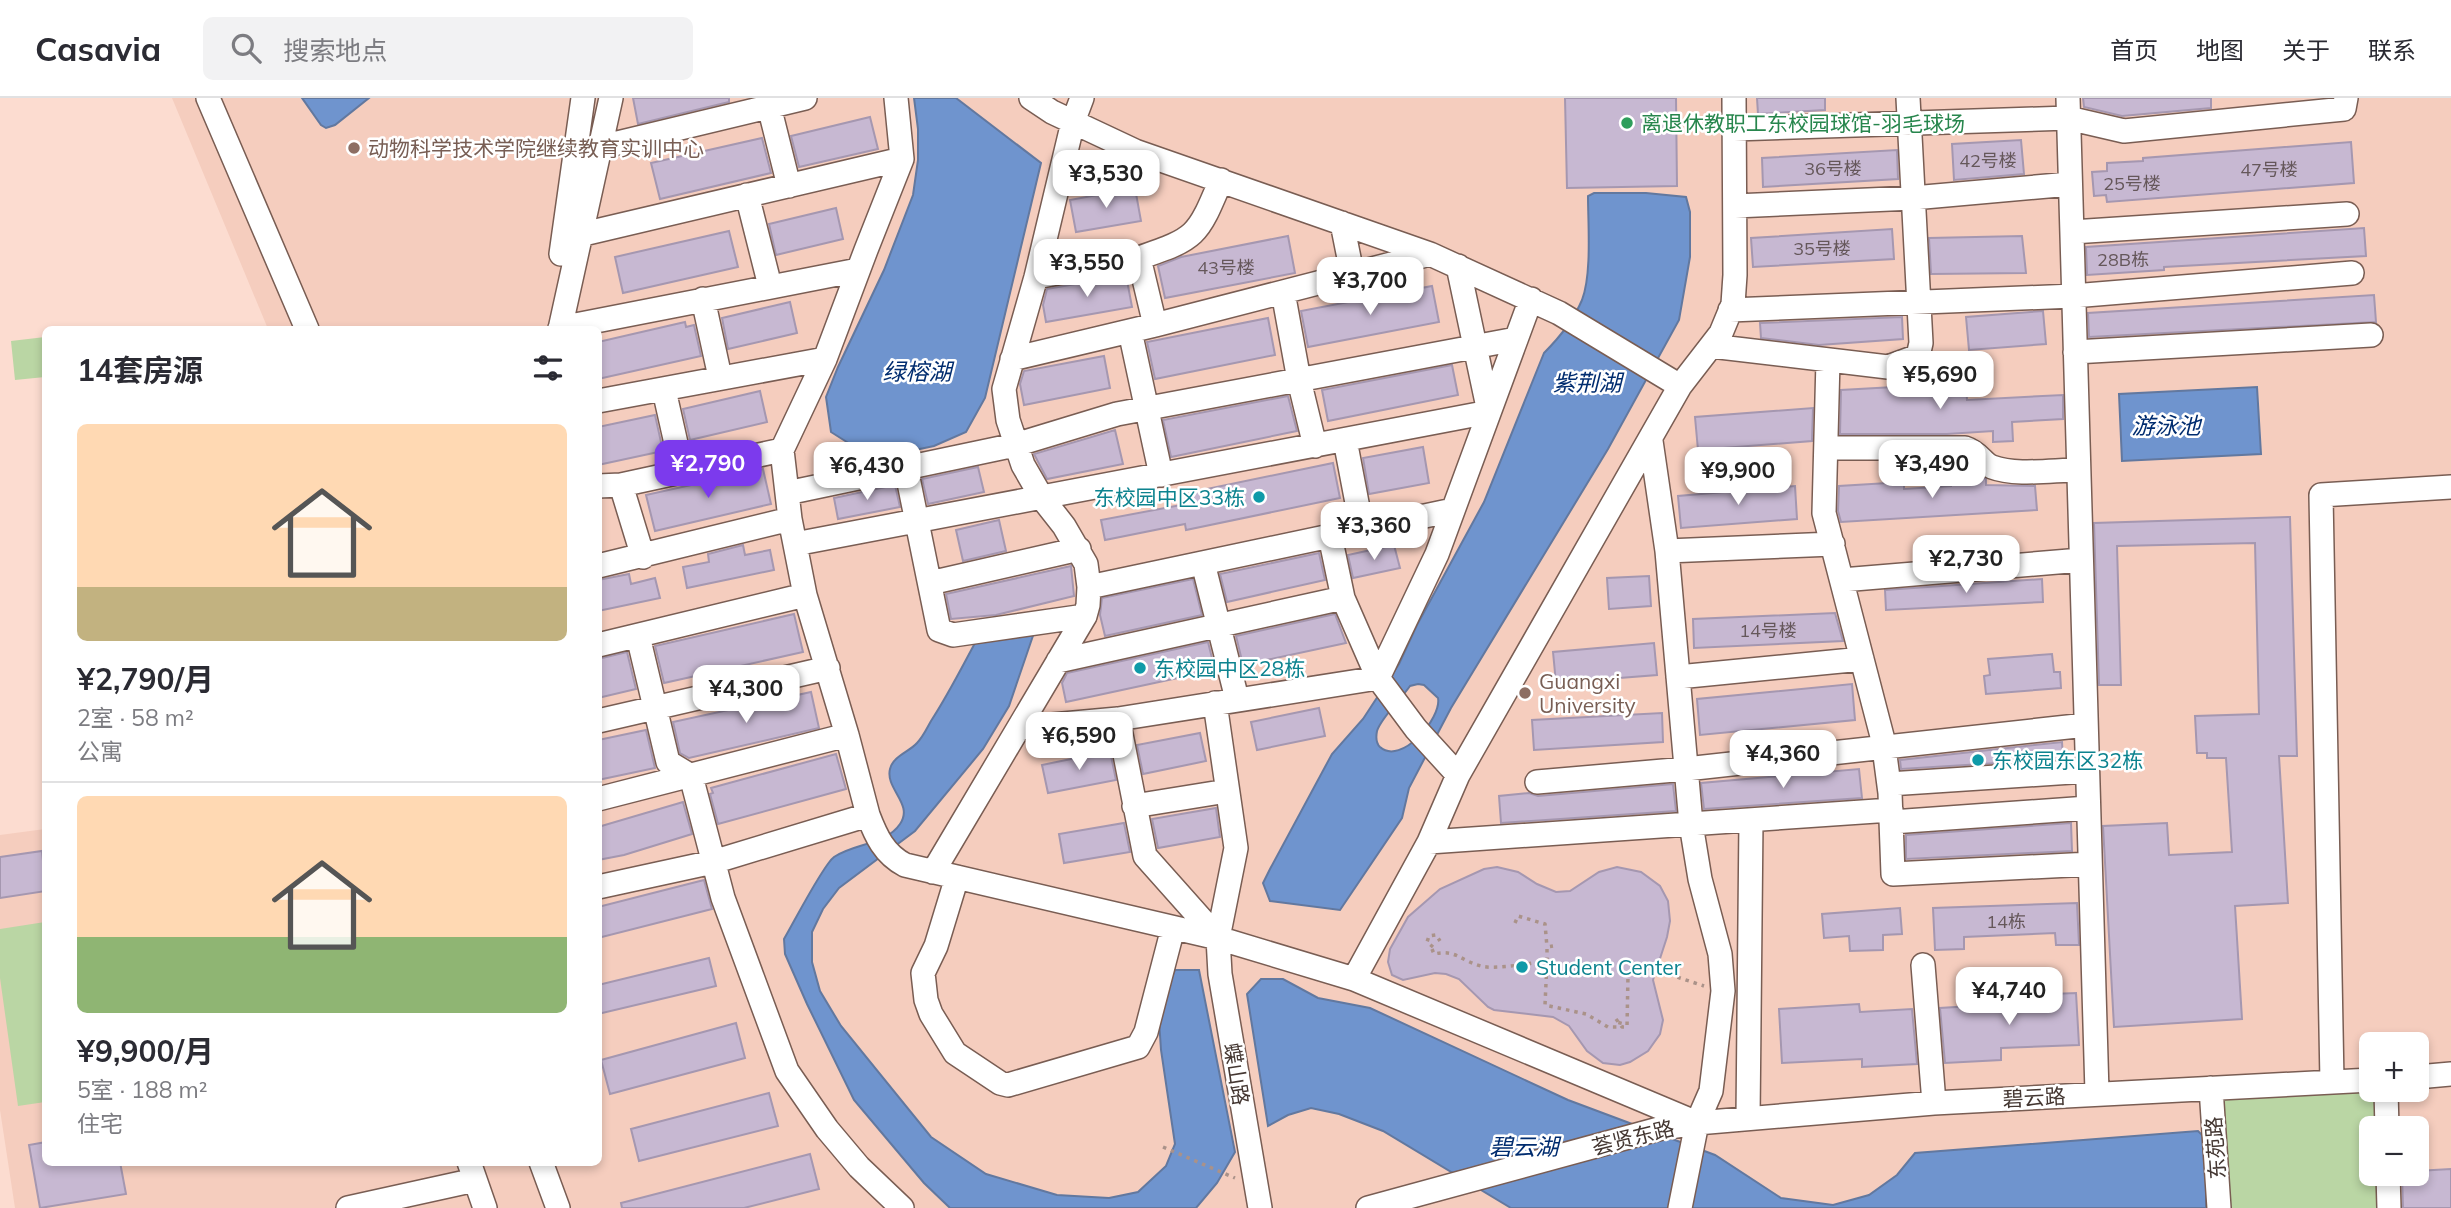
<!DOCTYPE html>
<html lang="zh">
<meta charset="utf-8">
<style>
:root{--surface:#fff;--page:#f2f2f3;--text:#2b2b33;--muted:#7c7c81;--line:#e1e1e2;--accent:#7c3aed}
body{margin:0;font-family:Mulish,"Noto Sans SC",sans-serif;background:var(--page);color:var(--text);height:100vh;display:flex;flex-direction:column;font-size:26px;white-space:nowrap}
*{box-sizing:border-box;margin:0}
p{font-size:23px;color:var(--muted)}
.icon{flex:none;width:38px;height:38px;fill:none;stroke:currentColor;stroke-width:2;stroke-linecap:round;stroke-linejoin:round}
.map{position:relative;flex:1;overflow:hidden}
.drawer{position:absolute;left:42px;top:228px;width:560px;height:840px;display:flex;flex-direction:column;background:var(--surface);border-radius:10px;box-shadow:0 4px 10px #0003}
.drawer>*{flex:none}
.controls{position:absolute;left:2359px;top:934px;display:grid;gap:14px}
.controls a{display:grid;place-items:center;width:70px;height:70px;border-radius:10px;background:var(--surface);box-shadow:0 4px 10px #0003;font-size:35px}
.price{position:absolute;translate:-50% -60px;padding:0 16px;border-radius:14px;background:#fff;color:#222;font-size:23px;line-height:46px;filter:drop-shadow(0 2px 4px #0008)}
.price::after{content:'';position:absolute;left:50%;top:42px;width:21px;height:16px;margin-left:-10px;background:inherit;clip-path:polygon(0 0,100% 0,50% 100%)}
.price.current{background:var(--accent);color:#fff}
ul{padding:0;list-style:none}
li{display:grid;align-content:center;gap:14px;height:371px;padding:0 35px}
li+li{border-top:2px solid var(--line)}
li span{display:grid;place-items:center;height:217px;border-radius:10px;color:#555}
li>.icon{margin-inline-start:auto}
span .icon{width:126px;height:126px;fill:#fffc;stroke-width:1}
li b{font-size:30px}
h2{display:flex;justify-content:space-between;align-items:center;height:84px;padding:0 35px;font-size:30px}
header{display:flex;align-items:center;gap:42px;box-sizing:border-box;height:98px;padding:0 35px;background:var(--surface);border-bottom:2px solid var(--line)}
header strong{font-size:33px}
nav{display:flex;gap:38px;margin-inline-start:auto;font-size:24px}
.search{width:490px;height:63px;background:var(--page);display:flex;align-items:center;gap:18px;box-sizing:border-box;padding:0 24px;border-radius:10px;color:var(--muted);font-size:26px}
.map>svg:first-child{display:block}
</style>
<header>
<strong>Casavia</strong>
<div class="search"><svg class="icon" aria-label="search" viewBox="0 0 24 24"><circle cx="10" cy="10" r="6"/><path d="M15 15l6 6"/></svg>搜索地点</div>
<nav><a>首页</a><a>地图</a><a>关于</a><a>联系</a></nav>
</header>
<div class="map">
<svg width="2451" height="1110" viewBox="0 0 2451 1110">
<rect width="100%" height="100%" fill="#fcdcd0"/>
<path fill="#f5cdbe" fill-rule="evenodd" d="M172,0H2451V1110H15L0,1012V737L45,731L46,1064H598V231H268ZM2371,947H2417V992H2371ZM2371,1031H2417V1076H2371Z"/>
<path fill="#bad6a4" d="M45,239V279L15,282L11,243Z
M45,824V1004L18,1008L0,880V831Z
M2371,986L2381,992L2383,1031H2371V1076H2384L2385,1110H2223L2215,995Z"/>
<path fill="#6f94ce" stroke="#62789f" stroke-width="2" fill-rule="evenodd" d="M302,0H369L335,27L326,30L321,27Z
M914,0H956L1041,65L985,300L966,334L934,348L896,356L858,351L831,334L826,299L838,269L884,172L913,97L918,62V31Z
M1594,95H1646L1686,99L1690,114V159L1679,222L1608,351L1451,610L1409,690L1402,720L1340,812L1270,803L1263,785L1270,771L1332,656L1363,621L1399,566L1417,527L1484,404L1544,255C1559,240 1574,221 1582,202C1592,176 1588,126 1588,98ZM1418,586L1424,587L1438,600C1442,620 1401,668 1380,649C1376,645 1376,638 1377,633C1381,620 1401,601 1410,588Z
M2257,289L2261,356L2122,363L2119,296Z
M1037,526L1009,608L983,651L915,733L839,790L823,811L812,834V864L820,893L841,928L931,1039L986,1076L1057,1097L1109,1100L1138,1094L1166,1068L1175,1046L1161,952L1159,922L1163,899L1175,872H1199L1235,1054L1217,1085L1196,1110H950L924,1085L854,1002L807,906L785,856L784,841C793,826 823,767 834,759C854,745 886,747 900,726C914,706 885,691 890,671C893,658 909,654 917,645C923,639 927,630 931,623C950,594 965,563 981,534Z
M1261,881H1283L1318,900L1370,910L1568,1002L1715,1057L1781,1100L1833,1107L1869,1097L1897,1077L1915,1055L2198,1033L2206,1041V1110H1511L1383,1033L1339,1016L1311,1010L1288,1017L1268,1028L1247,896Z"/>
<path fill="#c7b8d2" stroke="#a597b0" stroke-width="2" d="M633,0H729V4L638,26Z
M1565,0H1676L1677,88L1567,90Z
M1757,0H1825V12L1758,16Z
M2083,0H2211V10L2122,18L2084,9Z
M870,19L878,51L799,69L791,38Z
M762,40L771,75L660,101L651,65Z
M2021,42L2024,76L1954,82L1952,46Z
M2351,44L2354,85L2107,104L2106,97L2094,98L2092,74L2107,73V65L2143,63V60Z
M1897,52L1898,81L1763,89L1762,60Z
M1135,90L1141,123L1076,134L1070,102Z
M836,110L843,141L776,157L769,126Z
M2364,130L2366,158L2164,169V172L2087,177L2086,149Z
M1892,131L1894,161L1753,169L1751,140Z
M729,133L738,169L623,195L615,159Z
M1288,138L1295,175L1165,200L1158,168L1181,159Z
M2022,138L2026,175L1931,176L1929,140Z
M1126,177L1132,209L1046,224L1043,207L1047,191Z
M1432,188L1439,224L1308,249L1301,213Z
M2374,197L2376,224L2089,239L2088,215Z
M790,204L797,235L728,251L722,220Z
M2043,213L2046,246L1969,252L1966,219Z
M1902,219L1903,241L1819,247L1761,240L1760,225Z
M1268,220L1275,257L1155,281L1147,244Z
M685,224L686,229L694,227L701,258L598,281V244Z
M1104,258L1110,290L1024,307L1020,286L1024,273Z
M1452,267L1458,297L1328,323L1322,292Z
M1966,285L1967,302L2063,297V321L2012,324L2013,343L1993,344V333L1947,336H1840L1841,292Z
M760,293L767,324L690,342L683,311Z
M1288,298L1297,333L1171,359L1163,322Z
M1813,310L1812,343L1698,352L1695,319Z
M655,317L663,353L598,367V329Z
M1115,332L1123,366L1047,381L1034,356Z
M1423,349L1429,385L1369,396L1363,360Z
M1333,365L1340,400L1186,432L1185,426L1105,442L1101,422L1181,407L1178,397Z
M978,369L984,394L928,406L922,381Z
M763,371L771,406L655,433L646,397Z
M1979,378L1986,381V387L2035,388L2037,412L1841,424L1838,413L1839,388L1904,384V391L1951,388V379Z
M895,387L900,409L838,421L834,400Z
M1795,388L1797,421L1681,430L1678,398Z
M2290,419L2297,658H2279L2288,805L2235,808L2242,921L2114,929L2103,728L2167,725L2169,757L2232,754L2226,660H2207V655H2197L2195,618L2259,616L2255,445L2117,448L2121,587H2099L2094,425Z
M999,422L1006,453L963,463L956,432Z
M743,447L745,457L770,452L774,472L687,490L683,469L709,464L708,456Z
M1394,447L1400,470L1353,480L1348,457Z
M1319,455L1325,482L1227,504L1220,476Z
M1071,468L1074,498L996,517L951,521L946,496Z
M629,476L631,486L655,480L660,500L598,513V482Z
M1649,478L1651,508L1609,511L1607,480Z
M1193,481L1202,517L1105,538L1100,517L1102,500Z
M2042,481L2043,504L1886,512L1885,492Z
M1835,515L1843,543L1694,550L1693,521Z
M794,516L803,554L664,585L655,548Z
M1335,516L1346,545L1243,567L1236,538Z
M1208,544L1215,572L1066,604L1062,585L1067,575Z
M1654,545L1657,577L1556,585L1553,554Z
M627,554L636,591L598,600V561Z
M2052,556L2054,574H2060L2061,590L1986,596L1984,578L1990,577L1988,561Z
M1852,586L1855,622L1700,637L1697,601Z
M811,594L819,630L689,660L680,655L673,624Z
M1319,610L1325,638L1257,652L1251,624Z
M1662,615L1663,644L1534,652L1532,622Z
M646,632L655,670L598,682V642Z
M1200,635L1206,663L1143,676L1137,647Z
M2062,644L2063,661L1901,671L1900,662Z
M1110,653L1116,682L1048,695L1042,667Z
M836,656L846,691L718,726L710,696L713,695L711,690Z
M1859,671L1862,700L1704,711L1701,685Z
M1673,686L1676,713L1501,725L1499,698L1529,695L1538,698Z
M683,704L692,736L624,757L598,762V729Z
M1216,710L1220,739L1158,750L1152,721Z
M1124,725L1130,754L1064,765L1059,736Z
M2071,725L2072,753L1906,761V737Z
M42,753L46,793L0,800V759Z
M1497,769L1518,774L1537,786L1556,794L1570,793L1599,774L1617,769L1641,774L1660,788L1668,803L1670,823L1667,839L1653,882L1663,922L1660,936L1648,953L1630,964L1620,967L1603,965L1587,953L1569,928L1553,919L1494,912L1488,909L1459,881L1446,876L1435,875L1403,882L1392,877L1388,864L1390,851L1408,819L1440,791L1484,771Z
M704,782L712,811L598,840V809Z
M2077,805L2079,847H2056L2055,835L1964,839V851L1935,852L1933,810Z
M1900,810L1902,836L1883,837V852L1850,853L1849,838L1824,840L1822,816Z
M709,860L716,888L598,916V887Z
M2076,895L2079,947L2001,950V962L1945,965L1940,910L2005,906V898Z
M1859,906L1860,914L1912,911L1917,966L1862,969V961L1782,965L1779,911Z
M736,925L745,960L610,996L601,962Z
M769,995L778,1028L639,1063L631,1031Z
M46,1044V1064H120L126,1096L40,1110L29,1047Z
M810,1056L819,1091L744,1110H622L621,1105Z
M2451,1071V1110H2403L2402,1076H2417V1073Z"/>
<g fill="none" stroke-linecap="round" stroke-linejoin="round">
<defs>
<path id="minor" d="M208,0L307,231
M767,0L789,88
M1031,0L1052,14L1135,53L1430,156L1559,215L1680,288
M2068,0L2097,995
M1734,31L2068,20L2124,33L2344,11L2346,0
M601,49L805,0
M747,97L770,188
M1735,108L1913,100L2070,86
M1342,125L1352,175
M2072,134L2347,116
M579,137L902,61
M561,156L583,0
M1139,160C1197,140 1197,139 1221,82
M1036,179L1139,160L1155,227
M1283,194L1299,282L1315,348
M703,201L720,279
M1730,212L2073,198L2352,175
M560,230L858,172
M560,231L611,0
M1130,233L1161,377
M1711,248L1888,269L1918,258L1921,245L1908,0
M2075,254L2371,237
M1012,261L1155,227L1430,156
M1828,262L1824,415L1883,642L1890,695L1893,776L2090,766
M664,292L682,372
M598,303L825,261
M1345,342L1362,431
M1651,343L1667,453L1691,726L1700,781L1720,856L1723,893L1711,993L1697,1025L1680,1110
M1826,350H1965C1980,355 1982,365 1992,369C2015,378 2054,372 2078,372
M782,352L825,261L866,152L902,61L896,0
M906,370L939,532L953,537L1085,518
M621,387L643,459
M598,388L621,387L782,352L790,421L805,497L847,637L868,717
M787,395L1015,347L1117,316L1516,241
M795,446L1489,314L1458,168
M1667,453L1833,446
M1203,465L1237,601
M598,468L790,421
M1842,482L2081,462
M930,485L1079,451
M1089,489L1453,412
M638,538L668,664L691,678L723,800L787,973L827,1031L859,1069L902,1110
M598,547L805,497
M1058,563L1343,500
M1678,579L1862,561
M1118,621L1145,758L1218,840L1236,750L1215,605
M598,623L828,570
M1019,630L1118,621L1378,580L1343,500L1330,438
M1458,677L1416,631L1378,580L1437,456L1531,201
M1537,684L1686,671L2086,627
M1889,686L2087,673
M598,701L847,637
M1134,708L1227,693
M1892,724L2088,710
M1429,744L1891,712
M933,774L1085,518L1088,507L1089,489L1086,466L1064,428L1042,400L1023,367L1008,322L1004,291L1036,179L1073,24L1082,0
M957,779L936,848L923,875L926,902L931,916L955,955L1000,985L1008,987L1138,949L1146,934L1173,830
M598,789L713,764L868,717C876,738 884,756 905,767L1218,840L1354,881L1697,1025
M1218,840L1220,876L1260,1110
M1923,867L1934,1005
M1354,881L1429,744L1458,677L1680,288L1721,235L1733,206L1735,177L1734,0
M2417,979L2451,976
M2332,984L2321,397L2451,389
M2211,990L2219,1110
M2386,992L2387,1031
M1748,1020L1751,722
M469,1064L485,1110
M541,1064L558,1110
M2388,1076L2389,1110
M348,1110L475,1082
M1368,1110L1662,1030L1697,1025L1934,1005L2371,982"/>
</defs>
<use href="#minor" stroke="#795d53" stroke-width="26"/>
<path stroke="#aa9289" stroke-width="3.5" stroke-dasharray="3.5 5" stroke-linecap="butt" d="M1515,825L1518,818L1545,826L1547,849
M1433,849L1427,844L1429,838L1436,837L1440,843
M1432,851L1434,856C1456,851 1461,863 1481,868C1494,872 1532,865 1547,863L1545,907L1586,916L1608,929H1619L1621,921
M1547,863V849L1553,848
M1616,921L1622,929H1627L1628,877L1650,870L1704,888
M1163,1049L1235,1080"/>
<use href="#minor" stroke="#fff" stroke-width="23"/>
</g>
<circle fill="#2e9e5b" stroke="#fff" stroke-width="2.5" cx="1627" cy="25" r="7"/>
<g fill="#8d6e63" stroke="#fff" stroke-width="2.5">
<circle cx="354" cy="50" r="7"/>
<circle cx="1525" cy="595" r="7"/>
</g>
<g fill="#0f9aa8" stroke="#fff" stroke-width="2.5">
<circle cx="1259" cy="399" r="7"/>
<circle cx="1140" cy="570" r="7"/>
<circle cx="1978" cy="662" r="7"/>
<circle cx="1522" cy="869" r="7"/>
</g>
<g text-anchor="middle" dominant-baseline="central" stroke-width="5" stroke-linejoin="round" paint-order="stroke">
<g font-size="18" fill="#65575a">
<text x="1988" y="62">42号楼</text>
<text x="1833" y="70">36号楼</text>
<text x="2269" y="71">47号楼</text>
<text x="2132" y="85">25号楼</text>
<text x="1822" y="150">35号楼</text>
<text x="2123" y="161">28B栋</text>
<text x="1226" y="169">43号楼</text>
<text x="1768" y="532">14号楼</text>
<text x="2006" y="823">14栋</text>
</g>
<g font-size="21" fill="#27864d" stroke="#fff" text-anchor="start">
<text x="1641" y="25">离退休教职工东校园球馆-羽毛球场</text>
</g>
<g font-size="21" fill="#785e54" stroke="#fff" text-anchor="start">
<text x="368" y="50">动物科学技术学院继续教育实训中心</text>
<text x="1539" y="583">Guangxi<tspan x="1539" dy="24">University</tspan></text>
</g>
<g font-size="21" fill="#0d838f" stroke="#fff" text-anchor="start">
<text x="1245" y="399" text-anchor="end">东校园中区33栋</text>
<text x="1154" y="570">东校园中区28栋</text>
<text x="1992" y="662">东校园东区32栋</text>
<text x="1536" y="869">Student Center</text>
</g>
<g font-size="21" fill="#443732" stroke="#fff">
<text transform="translate(1237 976) rotate(81)">蝶山路</text>
<text transform="translate(2034 999) rotate(-3)">碧云路</text>
<text transform="translate(1633 1039) rotate(-14)">荟贤东路</text>
<text transform="translate(2215 1050) rotate(-94)">东苑路</text>
</g>
<g font-size="23" font-style="italic" fill="#002c6f" stroke="#fff">
<text x="917" y="273">绿榕湖</text>
<text x="1587" y="284">紫荆湖</text>
<text x="2166" y="327">游泳池</text>
<text x="1524" y="1048">碧云湖</text>
</g>
</g>
</svg>
<div class="controls">
<a>+</a>
<a>−</a>
</div>
<b class="price" style="left:1106px;top:112px">¥3,530</b>
<b class="price" style="left:1087px;top:201px">¥3,550</b>
<b class="price" style="left:1370px;top:219px">¥3,700</b>
<b class="price" style="left:1940px;top:313px">¥5,690</b>
<b class="price current" style="left:708px;top:402px">¥2,790</b>
<b class="price" style="left:1932px;top:402px">¥3,490</b>
<b class="price" style="left:867px;top:404px">¥6,430</b>
<b class="price" style="left:1738px;top:409px">¥9,900</b>
<b class="price" style="left:1374px;top:464px">¥3,360</b>
<b class="price" style="left:1966px;top:497px">¥2,730</b>
<b class="price" style="left:746px;top:627px">¥4,300</b>
<b class="price" style="left:1079px;top:674px">¥6,590</b>
<b class="price" style="left:1783px;top:692px">¥4,360</b>
<b class="price" style="left:2009px;top:929px">¥4,740</b>
<section class="drawer">
<h2>14套房源<svg class="icon" aria-label="filters" viewBox="0 0 24 24"><path d="M4 7h16M4 17h16"/><circle cx="9" cy="7" r="2"/><circle cx="15" cy="17" r="2"/></svg></h2>
<ul>
<li><span style="background:linear-gradient(#ffd9b3 75%,#c2b280 0)"><svg class="icon" aria-label="home" viewBox="0 0 24 24"><path d="M3 11l9-7 9 7M6 9v11h12V9"/></svg></span><div><b>¥2,790/月</b><p>2室 · 58 m²</p><p>公寓</p></div></li>
<li><span style="background:linear-gradient(#ffd9b3 65%,#8fb573 0)"><svg class="icon" aria-label="home" viewBox="0 0 24 24"><path d="M3 11l9-7 9 7M6 9v11h12V9"/></svg></span><div><b>¥9,900/月</b><p>5室 · 188 m²</p><p>住宅</p></div></li>
</ul>
</section>
</div>
